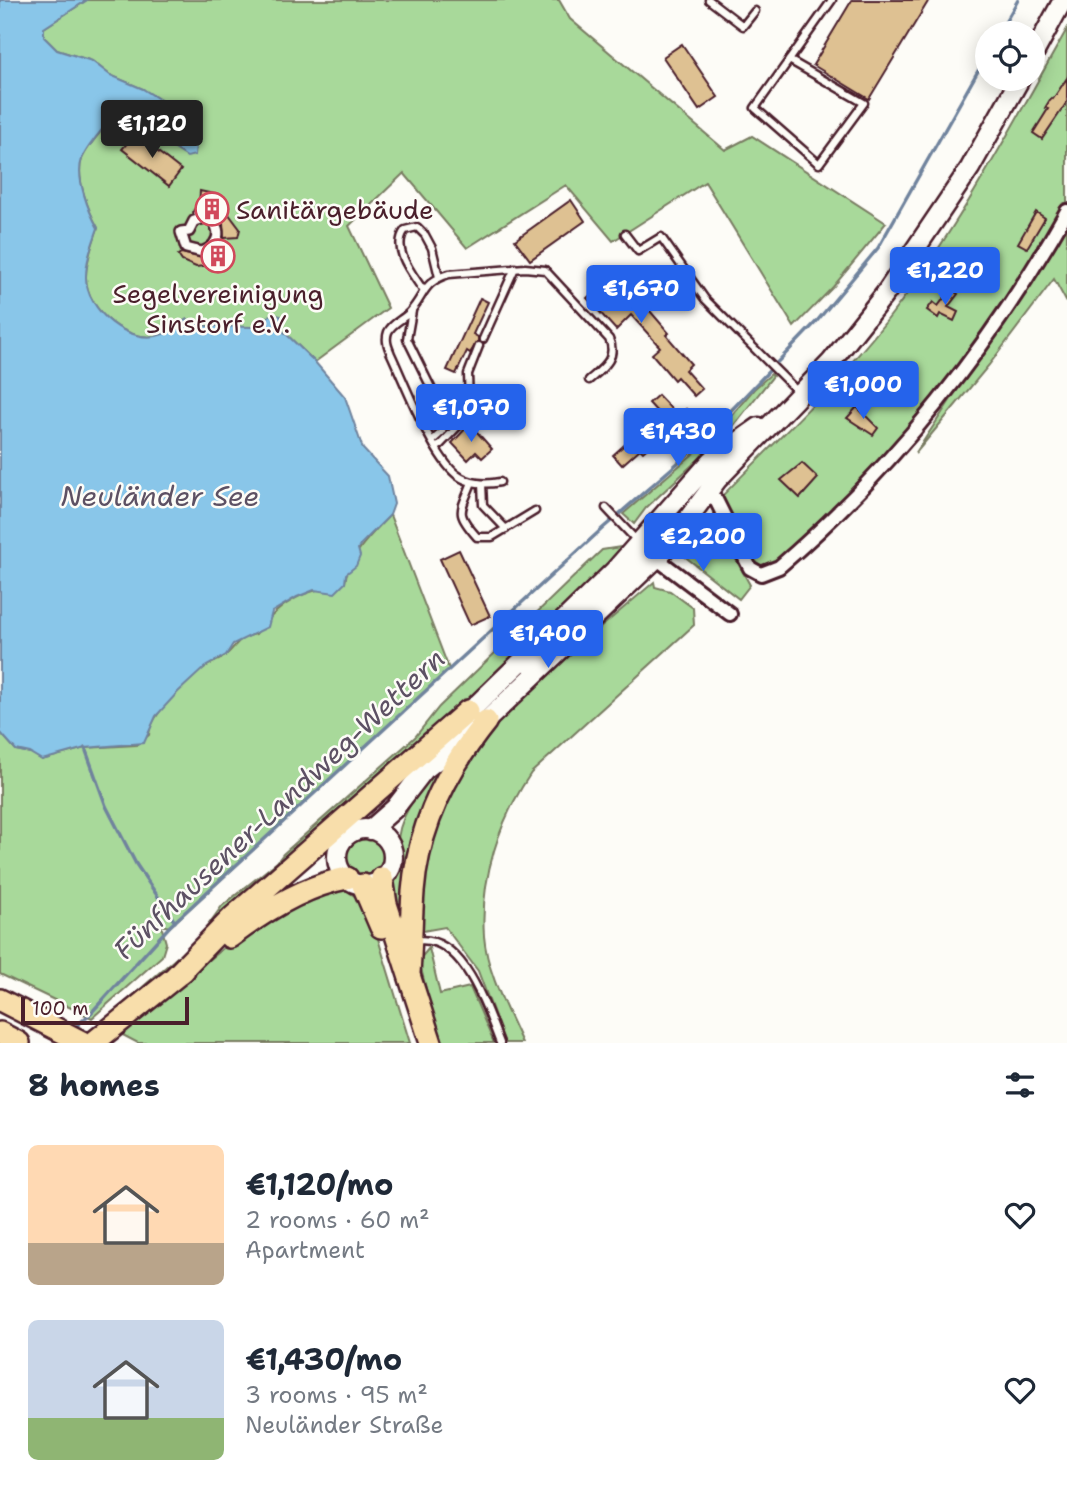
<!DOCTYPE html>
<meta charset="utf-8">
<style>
:root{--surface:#fff;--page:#f6f6f7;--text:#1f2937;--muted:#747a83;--accent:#2563eb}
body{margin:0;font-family:"Shantell Sans",sans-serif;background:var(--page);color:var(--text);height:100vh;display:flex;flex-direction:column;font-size:26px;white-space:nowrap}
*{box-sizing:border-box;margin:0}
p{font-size:23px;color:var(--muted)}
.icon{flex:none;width:38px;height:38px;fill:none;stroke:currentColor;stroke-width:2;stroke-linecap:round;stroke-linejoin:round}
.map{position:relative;height:1043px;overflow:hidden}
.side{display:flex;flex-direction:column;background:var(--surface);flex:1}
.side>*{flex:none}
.controls{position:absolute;left:975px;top:21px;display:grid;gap:14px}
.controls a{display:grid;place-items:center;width:70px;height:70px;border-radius:50%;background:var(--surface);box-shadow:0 4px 18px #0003;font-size:35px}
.scale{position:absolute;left:21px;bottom:18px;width:168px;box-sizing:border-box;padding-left:7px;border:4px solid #4a1f2b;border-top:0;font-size:19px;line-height:24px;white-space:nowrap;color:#4a1f2b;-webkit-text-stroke:5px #fdfcf7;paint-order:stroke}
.price{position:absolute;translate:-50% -60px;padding:0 16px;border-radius:7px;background:var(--accent);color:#fff;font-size:23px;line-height:46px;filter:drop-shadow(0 2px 4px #0008)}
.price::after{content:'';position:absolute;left:50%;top:42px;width:21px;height:16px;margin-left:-10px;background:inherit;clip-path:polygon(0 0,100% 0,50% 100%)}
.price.selected{background:#222;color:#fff}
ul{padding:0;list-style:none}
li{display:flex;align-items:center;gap:21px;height:175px;padding:0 28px}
li span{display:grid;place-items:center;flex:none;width:196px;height:140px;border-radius:10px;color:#555}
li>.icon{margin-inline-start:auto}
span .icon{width:84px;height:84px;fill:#fffc;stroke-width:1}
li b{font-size:30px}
h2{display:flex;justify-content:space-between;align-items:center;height:84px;padding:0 28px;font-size:30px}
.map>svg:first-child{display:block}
</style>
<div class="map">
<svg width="1067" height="1043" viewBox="0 0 1067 1043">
<rect width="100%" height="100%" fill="#fdfcf7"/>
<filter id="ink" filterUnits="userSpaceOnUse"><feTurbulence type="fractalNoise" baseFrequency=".0143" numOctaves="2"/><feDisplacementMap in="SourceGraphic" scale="14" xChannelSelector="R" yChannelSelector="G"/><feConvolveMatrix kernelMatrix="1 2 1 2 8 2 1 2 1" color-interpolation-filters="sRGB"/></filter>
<g filter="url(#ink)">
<path fill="#a8d99a" stroke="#797c62" stroke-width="2" d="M87,0H559L570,19L725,150L752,136L886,223L833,287L794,327L705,182L613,241L566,185L467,248L404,173L349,226L388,308L315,362L281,329L206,326L187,319C179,324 171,331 163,334C130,347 85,310 86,276C86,261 93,243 98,228C89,212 75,178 82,159C88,144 105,128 115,114L125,116L143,89L110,75L92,61L57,50L44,37V28Z
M1067,29V204L1047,239L956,373L862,481L784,558L769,569L754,567L720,498C777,440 837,384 888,319C958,229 1011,128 1067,29Z
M1067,222V303L1054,279L989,365L915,454Z
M771,374L773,376L730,430L646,508L634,524L623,514L714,436L754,389Z
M390,515L449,669L170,927L161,925L166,943L162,956L92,1018L0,974V732L16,750L31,753L42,760L85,748L136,745L149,735C150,715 189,677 207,666C213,662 221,660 226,655C239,643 236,639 256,634C283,598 302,593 345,583C347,557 373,533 390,515Z
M717,525L750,585L739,599L683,555L686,540Z
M621,547L619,558C454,717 282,870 108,1020L107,1018L198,939L222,906L277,862L283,854L415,737L439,707L584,567L602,550Z
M654,582L655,587L670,591L693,608L694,625L531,773C499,820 480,879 484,936C487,973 507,1009 522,1043H505L478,971L445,927L417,932L427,838L477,740L552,669Z
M450,758L406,944C400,926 392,906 394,886C395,879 399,873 400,865C402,856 397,848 398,838C402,808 428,778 450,758Z
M344 858a21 21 0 1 1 42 0a21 21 0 1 1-42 0Z
M345,889L365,904L372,919L410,1043H138L119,1033C182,986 239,924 313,893C322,889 335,890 345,889Z
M429,948L440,994L470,987L494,1043H439L419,960Z"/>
<path fill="#89c6e9" stroke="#70839d" stroke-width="2" d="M0,0H87L44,28V37L57,50L92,61L110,75L143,89L173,108L196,143L195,155L187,157L125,116L115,114C105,127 88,144 82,159C75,178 89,212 98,228C93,243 86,260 86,276C85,310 130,347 163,334C171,331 179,324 187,319L206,326L253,327L272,314L281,316V329L315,362L345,397L363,449L388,476L394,504L390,515L361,544L358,549L360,556L356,566L346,574L345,583L335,593L314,590L297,597L272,612L268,627L233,644L226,655L205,667L178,692L156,716L144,743L85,748L42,760L30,753L16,750L0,732Z"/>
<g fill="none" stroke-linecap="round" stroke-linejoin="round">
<path stroke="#70839d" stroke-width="3.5" d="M999,33L1018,0
M85,748L106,806L136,864L175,922
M72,1030L91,1013L170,926L603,528L695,448L817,321L878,248L987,55"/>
</g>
<path fill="#dec192" stroke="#4a1f2b" stroke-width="2" d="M852,0H929L869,99L813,65Z
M682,44L718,97L699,110L663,57Z
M1067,78V102L1042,139L1033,133L1048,109L1045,108L1051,98L1053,99Z
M135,134L181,170L169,186L122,149Z
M200,191L218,195L215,201L222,205L240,229L238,237L224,238L223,224L218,217L199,206Z
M571,200L585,221L530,260L515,240Z
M1036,212L1045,218L1027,248L1018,243Z
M219,248L226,253L222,259L211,265L196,267L182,261L178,255L181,253L204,258Z
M617,271L646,302L644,304L669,333L666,335L691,364L685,370L702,389L694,396L677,377L674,380L652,354L660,347L631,315L616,330L587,298Z
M951,289L958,294L948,307L958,312L954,321L940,314L938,318L927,310L933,302L938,306Z
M480,298L488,302L473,334L478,337V341L470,353L467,351L456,374L447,370Z
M658,395L678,416L686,409L692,416L671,438L663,429L650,441L652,444L643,452L640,449L622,465L613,455L659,414L649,403Z
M857,407L878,428L873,435L847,418Z
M470,424L492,449L482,458L476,452L468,460L452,443Z
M802,463L818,478L800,498L781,480Z
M459,550L490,616L470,625L440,559Z"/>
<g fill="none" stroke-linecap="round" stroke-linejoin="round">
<defs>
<path id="service" d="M709,0L743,26L755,11
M789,60L864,103L819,164L755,108L832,0
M625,234L638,251L661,237L705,299L799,393
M423,290C412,273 391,249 405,230L417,227L425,235L432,248L439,277
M412,311L407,339L446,418L442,432L433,440
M483,339L515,268
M437,448L463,421L467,414L469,404L468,374L479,346
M472,482C461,512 454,511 477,537H492L535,511
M500,482C486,485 469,484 457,475C433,457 405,384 391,354C388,347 385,340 388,332C392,323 402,320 409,313C425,296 422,282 449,274L525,268L545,270L609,339C618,358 603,368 589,380
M482,484L483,505L506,529
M606,508L638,542
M415,941C463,932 486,1008 500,1043"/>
<path id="pedestrian" d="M199,213C222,220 225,243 202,252L186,248L181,232L189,231L194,221L201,219Z"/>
<path id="minor" d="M708,492L716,500L750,568L761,574L779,567C894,468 993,343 1067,211
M652,555L730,614
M528,666L649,552"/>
<path id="secondary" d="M1032,57L1063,0
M461,720L614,571L712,460L759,427
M427,768L486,721L662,553L717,480L831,362L885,294L970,168L1020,79
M337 857a28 28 0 1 1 56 0a28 28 0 1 1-56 0Z
M370,830L395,808L432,760"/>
<path id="motorway" d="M382,878L386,904L431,1043
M363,885L381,927
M230,937C264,911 304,886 347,878
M409,973C411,946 411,919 413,892C418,827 445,772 486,721
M173,979L232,918L468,711
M0,1000L84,1043
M0,1033L19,1043
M93,1043L184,970"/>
</defs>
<use href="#service" stroke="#4a1f2b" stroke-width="11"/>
<use href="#pedestrian" stroke="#4a1f2b" stroke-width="14"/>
<use href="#minor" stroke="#4a1f2b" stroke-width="18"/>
<use href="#secondary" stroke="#4a1f2b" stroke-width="23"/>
<use href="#motorway" stroke="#4a1f2b" stroke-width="26"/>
<use href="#service" stroke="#fdfcf7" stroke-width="6"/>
<use href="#pedestrian" stroke="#fdfcf7" stroke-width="9"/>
<use href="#minor" stroke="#fdfcf7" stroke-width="12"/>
<use href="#secondary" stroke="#fdfcf7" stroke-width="18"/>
<use href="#motorway" stroke="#f8deab" stroke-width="21"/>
</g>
</g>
<defs>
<symbol id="building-ring" viewBox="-11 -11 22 22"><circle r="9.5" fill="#fdfcf7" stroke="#d1495b" stroke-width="1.5"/><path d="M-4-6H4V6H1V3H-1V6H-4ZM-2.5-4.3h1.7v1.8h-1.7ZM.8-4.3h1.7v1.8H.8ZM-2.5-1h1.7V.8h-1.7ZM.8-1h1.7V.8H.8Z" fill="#d1495b"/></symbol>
</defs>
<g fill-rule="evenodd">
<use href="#building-ring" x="193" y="190" width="38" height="38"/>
<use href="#building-ring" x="199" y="237" width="38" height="38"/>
</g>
<g text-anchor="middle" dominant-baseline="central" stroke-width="5" stroke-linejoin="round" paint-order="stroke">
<g font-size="26" fill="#4a1f2b" stroke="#fdfcf7" text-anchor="start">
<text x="236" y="209">Sanitärgebäude</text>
<text x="218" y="293" text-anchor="middle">Segelvereinigung<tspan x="218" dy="30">Sinstorf e.V.</tspan></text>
</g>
<g font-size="28" font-style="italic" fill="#5d5164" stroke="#fdfcf7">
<text x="160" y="496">Neuländer See</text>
<text transform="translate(279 804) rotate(-43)">Fünfhausener-Landweg-Wettern</text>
</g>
</g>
</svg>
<div class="controls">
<a><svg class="icon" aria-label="locate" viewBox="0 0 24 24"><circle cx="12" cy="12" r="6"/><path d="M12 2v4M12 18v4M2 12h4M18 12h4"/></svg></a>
</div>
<div class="scale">100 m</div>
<b class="price selected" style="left:152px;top:160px">€1,120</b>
<b class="price" style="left:945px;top:307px">€1,220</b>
<b class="price" style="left:641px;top:325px">€1,670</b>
<b class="price" style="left:863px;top:421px">€1,000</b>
<b class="price" style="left:471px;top:444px">€1,070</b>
<b class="price" style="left:678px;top:468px">€1,430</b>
<b class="price" style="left:703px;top:573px">€2,200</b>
<b class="price" style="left:548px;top:670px">€1,400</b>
</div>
<section class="side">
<h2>8 homes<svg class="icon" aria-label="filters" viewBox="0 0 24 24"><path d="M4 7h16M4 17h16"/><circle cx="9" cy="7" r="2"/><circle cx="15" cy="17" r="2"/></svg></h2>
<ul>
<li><span style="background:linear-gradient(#ffd9b3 70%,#b9a48a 0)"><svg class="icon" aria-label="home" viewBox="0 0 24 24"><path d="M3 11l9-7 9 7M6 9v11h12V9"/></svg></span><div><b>€1,120/mo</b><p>2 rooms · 60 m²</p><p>Apartment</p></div><svg class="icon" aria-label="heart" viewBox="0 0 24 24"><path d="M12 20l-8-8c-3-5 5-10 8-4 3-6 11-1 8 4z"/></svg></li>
<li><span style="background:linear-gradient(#c9d6e8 70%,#8fb573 0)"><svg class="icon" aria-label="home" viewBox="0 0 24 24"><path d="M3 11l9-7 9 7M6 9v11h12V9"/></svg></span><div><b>€1,430/mo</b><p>3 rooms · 95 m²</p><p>Neuländer Straße</p></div><svg class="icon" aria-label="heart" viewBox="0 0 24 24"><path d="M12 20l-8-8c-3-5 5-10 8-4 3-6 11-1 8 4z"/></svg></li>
</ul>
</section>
